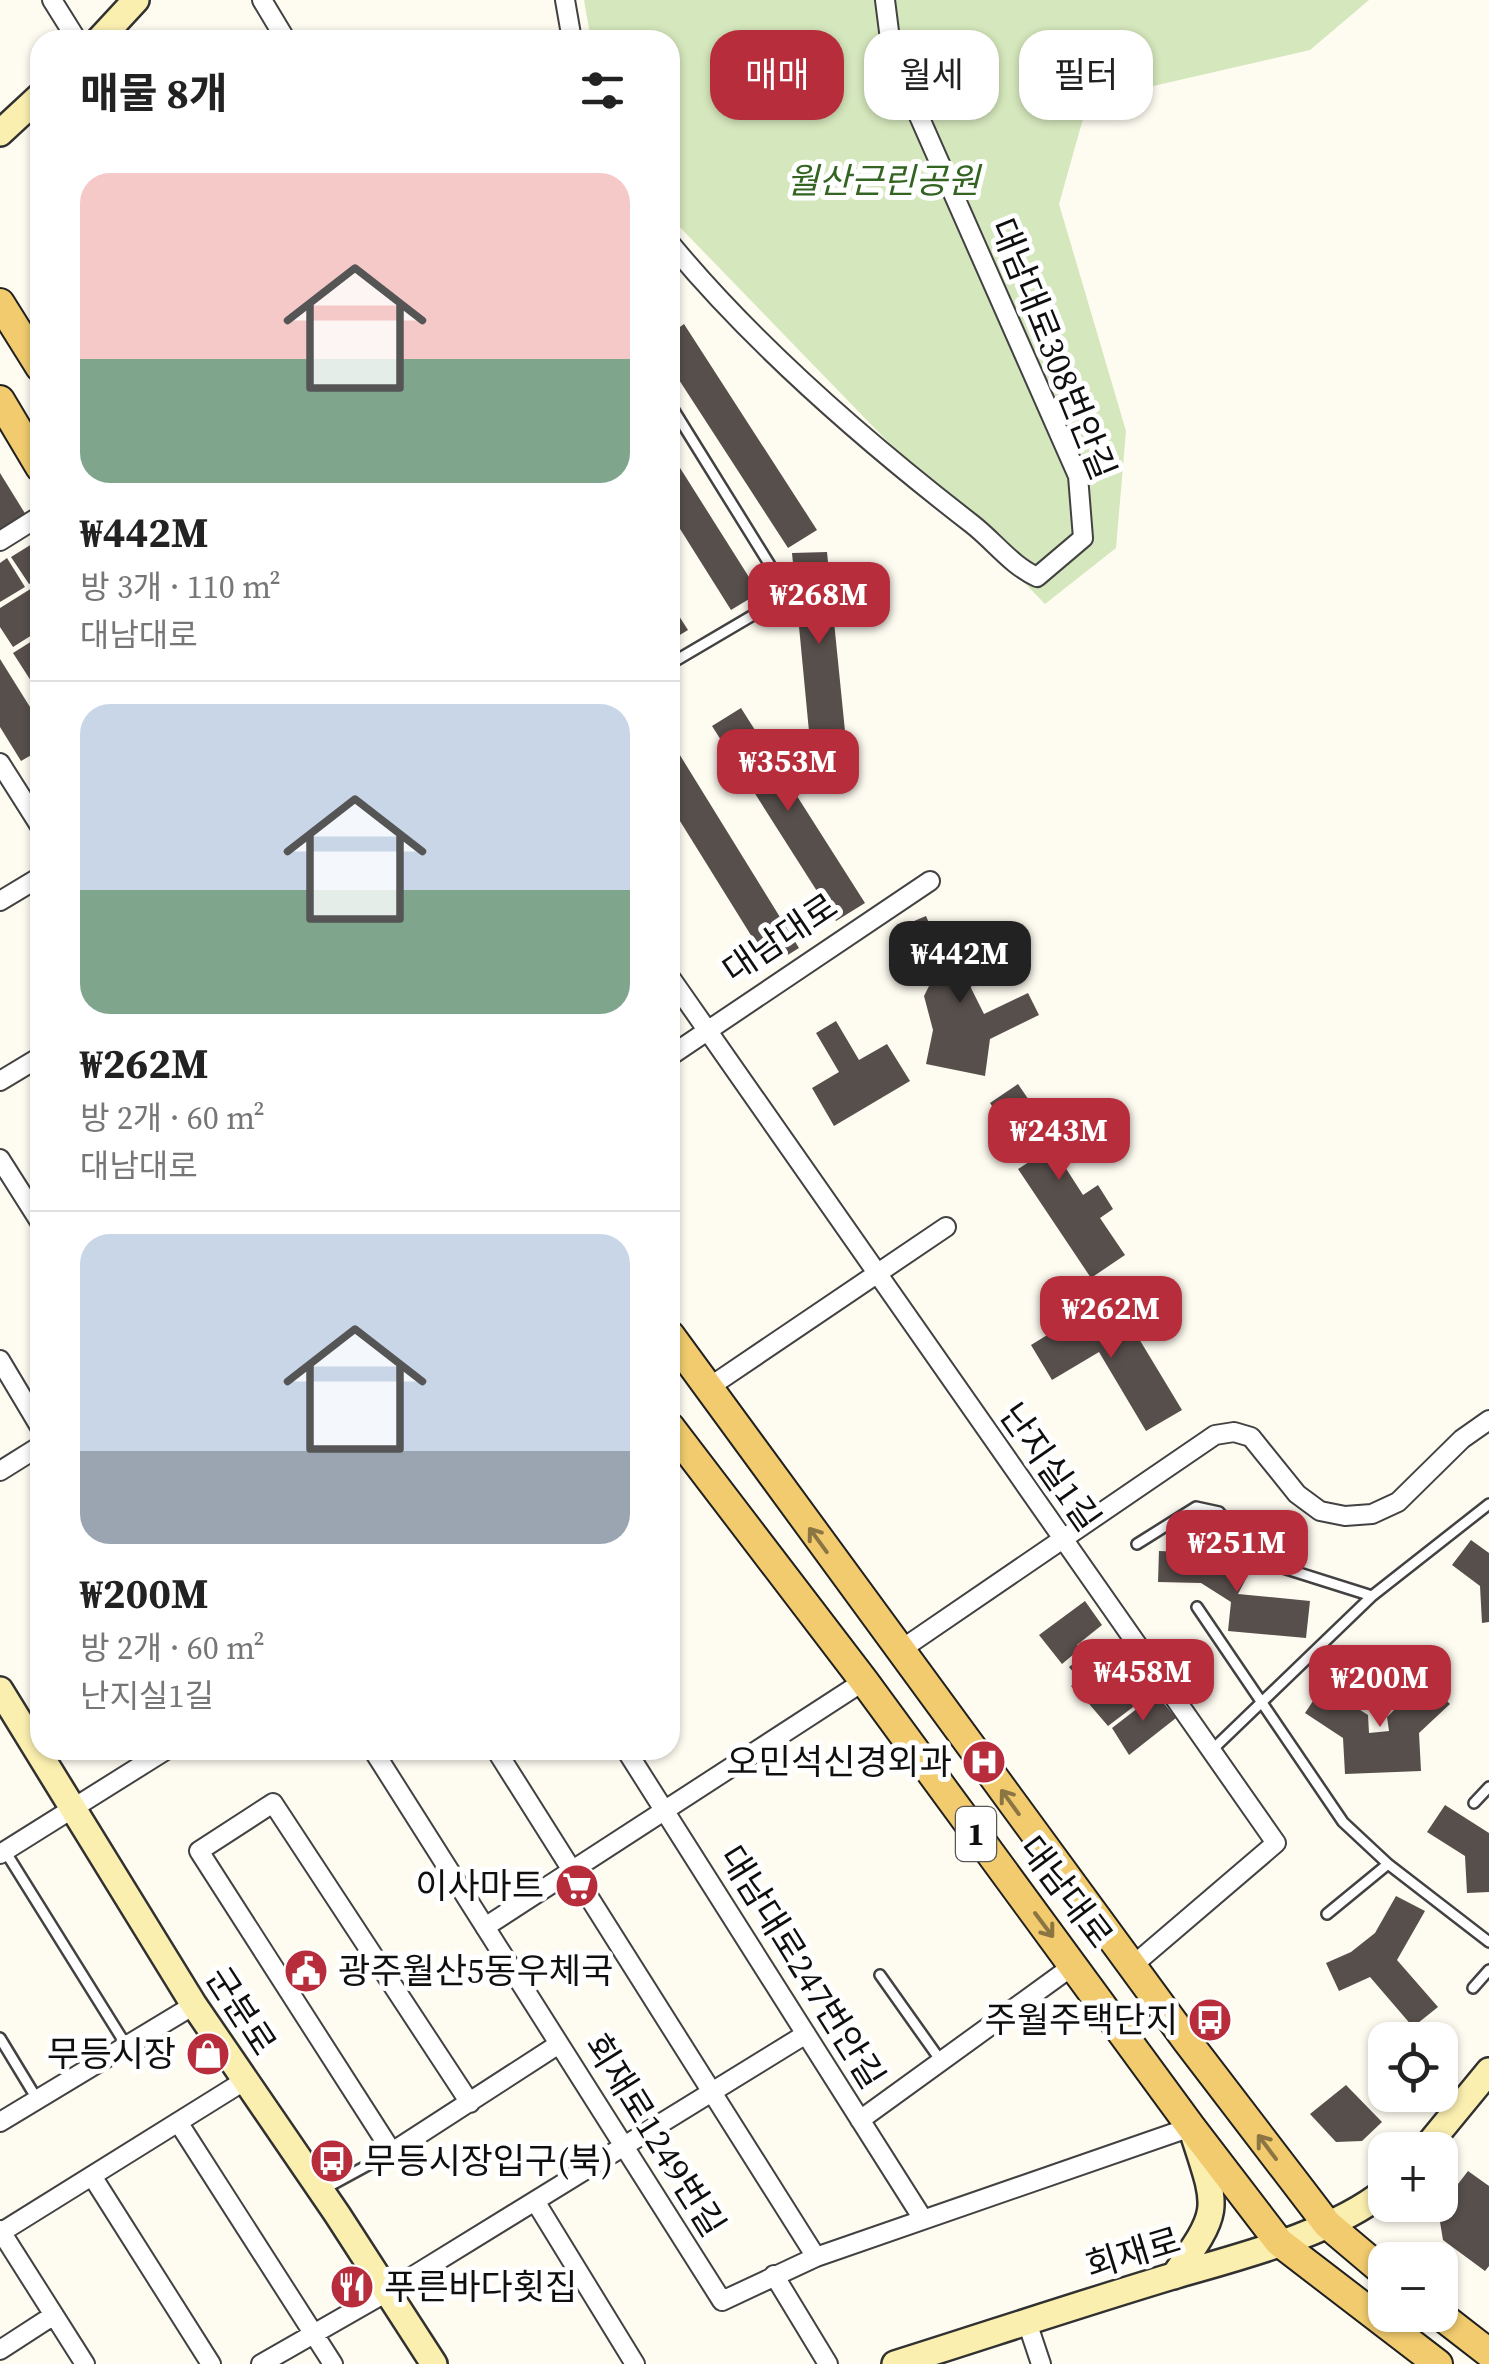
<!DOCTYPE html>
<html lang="ko">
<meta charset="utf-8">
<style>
:root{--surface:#fff;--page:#f2f2f2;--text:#222;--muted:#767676;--line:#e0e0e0;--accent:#b82d3b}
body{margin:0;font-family:"Source Serif 4","Noto Sans KR",serif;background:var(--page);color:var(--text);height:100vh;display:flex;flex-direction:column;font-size:38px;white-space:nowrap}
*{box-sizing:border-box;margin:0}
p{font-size:32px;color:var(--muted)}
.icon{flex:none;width:55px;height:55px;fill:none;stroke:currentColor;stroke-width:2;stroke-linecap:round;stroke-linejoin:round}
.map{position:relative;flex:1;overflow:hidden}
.details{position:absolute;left:30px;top:30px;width:650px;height:1730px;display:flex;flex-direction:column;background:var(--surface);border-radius:30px;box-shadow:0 2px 8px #0004}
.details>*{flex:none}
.guide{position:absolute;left:710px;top:30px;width:628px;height:90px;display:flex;gap:20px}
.controls{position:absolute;left:1368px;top:2022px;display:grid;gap:20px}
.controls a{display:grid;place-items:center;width:90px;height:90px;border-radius:20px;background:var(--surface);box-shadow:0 2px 8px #0004;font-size:50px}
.price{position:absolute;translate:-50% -85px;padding:0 22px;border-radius:20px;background:var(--accent);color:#fff;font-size:32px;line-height:65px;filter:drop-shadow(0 2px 5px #0008)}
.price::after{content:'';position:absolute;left:50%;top:60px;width:30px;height:22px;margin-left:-15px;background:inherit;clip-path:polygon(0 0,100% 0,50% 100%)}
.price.active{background:#222;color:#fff}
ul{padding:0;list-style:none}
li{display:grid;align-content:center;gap:20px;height:530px;padding:0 50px}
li+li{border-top:2px solid var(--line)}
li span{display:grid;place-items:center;height:310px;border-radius:30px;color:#555}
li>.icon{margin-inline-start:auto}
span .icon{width:180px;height:180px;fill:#fffc;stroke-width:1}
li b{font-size:42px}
h2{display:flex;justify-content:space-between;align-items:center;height:120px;padding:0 50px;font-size:42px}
.tag{padding:0 35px;border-radius:30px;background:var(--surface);box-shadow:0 2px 8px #0004;font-size:35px;line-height:90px}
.tag.active{background:var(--accent);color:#fff}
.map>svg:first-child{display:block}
</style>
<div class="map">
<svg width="1489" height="2364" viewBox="0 0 1489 2364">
<rect width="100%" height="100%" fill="#fefbf1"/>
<path fill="#d5e7bc" d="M584,0H1369L1310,50L1088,101L1059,204L1126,431L1116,548L1045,604L670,217V40H591Z"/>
<path fill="#574f4c" d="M684,324L817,530L788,548L670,366V334Z
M670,452L759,593L731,610L670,513Z
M0,473L26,515L0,531Z
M40,539V578L29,584L11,557Z
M827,552L846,741L810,742L792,553Z
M7,558L25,587L0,602V563Z
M40,583V630L13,647L0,627V608Z
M670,602L688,630L670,641Z
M40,636V695L13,653Z
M0,659L40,723V750L21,761L0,727Z
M741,708L865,903L836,921L712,726Z
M670,739L799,948L770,966L670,805Z
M926,916L935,937L954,929L963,950L950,955L960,966L984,1014L1028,993L1039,1015L990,1039L985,1076L926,1064L933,1030L924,996L931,982L907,924Z
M836,1021L859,1060L887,1044L910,1081L834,1126L812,1088L839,1072L816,1033Z
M1018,1084L1035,1109L1046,1102L1054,1115L1047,1120L1060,1139L1051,1145L1083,1195L1098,1185L1113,1209L1100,1218L1125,1255L1091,1278L1018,1169L1029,1162L990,1103Z
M1118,1304L1182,1410L1146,1431L1099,1352L1052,1380L1031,1345L1083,1313L1086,1318L1105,1306L1107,1310Z
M1471,1540L1489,1553V1622L1482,1623L1480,1586L1452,1565Z
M1159,1551L1209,1553L1248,1575L1238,1594L1310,1601L1306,1638L1228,1631L1231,1602L1201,1583L1158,1582Z
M1085,1601L1102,1625L1077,1645L1080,1649L1062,1664L1039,1635Z
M1105,1639L1119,1651L1099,1665L1101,1669L1092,1675L1096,1680L1079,1694L1071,1686L1079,1679L1069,1667Z
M1130,1661L1153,1692L1108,1726L1084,1698Z
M1425,1679L1450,1704L1419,1733L1421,1771L1345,1774L1343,1738L1305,1713L1323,1686L1368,1715L1369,1733L1389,1731L1387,1717Z
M1156,1694L1176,1718L1129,1755L1112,1728Z
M1445,1805L1489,1833V1892L1467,1893L1465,1856L1427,1832Z
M1396,1896L1425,1911L1397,1960L1438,2007L1413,2027L1370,1977L1339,1991L1326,1963L1351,1952L1375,1933Z
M1346,2085L1382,2122L1362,2141L1336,2142L1310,2114Z
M1468,2171L1489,2186V2266L1485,2271L1443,2240L1438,2210Z"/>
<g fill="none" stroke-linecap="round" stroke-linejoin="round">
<defs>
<path id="lane" d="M670,404L778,578L777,601L670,664
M1137,1544L1196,1507L1219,1512L1261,1561L1372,1596
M1197,1607L1343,1822L1388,1864L1489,1942
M1212,1750L1372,1596L1489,1504
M1474,1803L1489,1787
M5,1851L126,2045
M1327,1914L1388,1864
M880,1975L941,2061
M1473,1988L1489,1970
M0,2038L37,2099
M324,2189L392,2152"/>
<path id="street" d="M52,0L77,40
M262,0L286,40
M565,0L572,40
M670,243C756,347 866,442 972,524C995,542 1011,565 1037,577L1083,538L1078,476L892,55L885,0
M0,541L40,516
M0,763L40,826
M0,901L40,877
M670,977L1276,1843L1131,1967
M670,1056L930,881
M0,1081L40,1057
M0,1159L40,1222
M0,1360L40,1427
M708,1388L946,1227
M0,1471L40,1446
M899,1651L1215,1435L1234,1432L1251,1437L1297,1494L1320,1511L1345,1516L1372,1514L1398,1502L1462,1439L1489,1420
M373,1750L722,2301L816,2257L1191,2127
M496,1750L816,2257
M626,1750L923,2219
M0,1854L166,1750
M485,1927L864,1681
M470,2103L273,1803L199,1851L392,2152L559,2044
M860,2120L1074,1965
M0,2122L194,2005
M178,2122L333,2364
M92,2176L211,2364
M535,2201L635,2364
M0,2230L85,2364
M0,2233L244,2081
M774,2275L828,2364
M1027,2322L1041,2364
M0,2350L54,2315
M261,2364L387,2292L806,2034"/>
<path id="secondary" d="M99,40L136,0
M0,133L40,96
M0,1690L194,2005L337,2214L434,2364
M1424,2150L1489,2071
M1174,2276C1220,2210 1219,2212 1194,2136
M895,2364C987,2335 1080,2304 1173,2276C1238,2257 1332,2234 1385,2191"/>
<path id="primary" d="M0,303L40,367
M0,400L40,467
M670,1335L1187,2041L1327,2224L1385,2273
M670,1427L864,1681L1191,2127L1279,2242L1438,2364
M1440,2315L1489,2353"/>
</defs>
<use href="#lane" stroke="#424242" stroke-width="14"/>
<use href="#street" stroke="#424242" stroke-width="22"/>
<use href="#secondary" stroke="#313131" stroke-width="30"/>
<use href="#primary" stroke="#202020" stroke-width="32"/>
<use href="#lane" stroke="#fff" stroke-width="9"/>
<use href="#street" stroke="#fff" stroke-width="18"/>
<use href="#secondary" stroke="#fbefb0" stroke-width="25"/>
<use href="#primary" stroke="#f1cb6e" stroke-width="28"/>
</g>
<defs><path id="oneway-shaft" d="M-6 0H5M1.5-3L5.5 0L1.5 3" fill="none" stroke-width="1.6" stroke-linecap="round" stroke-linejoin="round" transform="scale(2.5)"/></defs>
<g stroke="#8b7643">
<use href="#oneway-shaft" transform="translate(818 1540) rotate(-126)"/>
<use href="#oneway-shaft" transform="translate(1010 1802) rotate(-126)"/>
<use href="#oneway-shaft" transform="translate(1044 1925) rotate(53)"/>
<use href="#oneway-shaft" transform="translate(1267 2147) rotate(-127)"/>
</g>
<defs>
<symbol id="hospital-disc" viewBox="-11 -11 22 22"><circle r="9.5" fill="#b82d3b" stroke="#fff"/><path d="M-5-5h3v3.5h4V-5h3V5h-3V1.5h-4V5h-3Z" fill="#fff"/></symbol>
<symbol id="supermarket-disc" viewBox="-11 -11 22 22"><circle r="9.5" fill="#b82d3b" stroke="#fff"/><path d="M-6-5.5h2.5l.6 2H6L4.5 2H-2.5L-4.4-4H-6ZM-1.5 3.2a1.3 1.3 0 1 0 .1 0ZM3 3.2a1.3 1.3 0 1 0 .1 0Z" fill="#fff"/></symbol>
<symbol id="civic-disc" viewBox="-11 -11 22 22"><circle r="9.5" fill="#b82d3b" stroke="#fff"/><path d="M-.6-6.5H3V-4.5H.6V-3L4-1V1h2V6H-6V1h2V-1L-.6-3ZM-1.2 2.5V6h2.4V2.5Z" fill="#fff"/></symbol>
<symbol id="bus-disc" viewBox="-11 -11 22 22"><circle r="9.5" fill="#b82d3b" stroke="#fff"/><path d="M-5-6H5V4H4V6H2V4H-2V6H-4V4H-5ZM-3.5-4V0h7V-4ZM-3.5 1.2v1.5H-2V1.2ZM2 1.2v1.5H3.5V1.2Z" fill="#fff"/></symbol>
<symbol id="shop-disc" viewBox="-11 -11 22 22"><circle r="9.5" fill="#b82d3b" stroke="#fff"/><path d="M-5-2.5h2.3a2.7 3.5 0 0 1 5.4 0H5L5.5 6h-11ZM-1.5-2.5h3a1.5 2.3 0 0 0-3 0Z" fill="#fff"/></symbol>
<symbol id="restaurant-disc" viewBox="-11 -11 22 22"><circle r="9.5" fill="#b82d3b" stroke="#fff"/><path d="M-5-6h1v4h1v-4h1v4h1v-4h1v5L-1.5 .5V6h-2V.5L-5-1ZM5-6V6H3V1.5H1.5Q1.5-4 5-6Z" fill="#fff"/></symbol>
</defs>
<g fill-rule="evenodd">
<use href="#hospital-disc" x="959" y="1737" width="50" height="50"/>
<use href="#supermarket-disc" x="552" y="1861" width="50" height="50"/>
<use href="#civic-disc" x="281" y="1946" width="50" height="50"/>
<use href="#bus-disc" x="1185" y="1995" width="50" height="50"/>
<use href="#shop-disc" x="183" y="2029" width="50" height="50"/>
<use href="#bus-disc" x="307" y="2136" width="50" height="50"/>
<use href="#restaurant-disc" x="327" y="2262" width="50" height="50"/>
</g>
<g text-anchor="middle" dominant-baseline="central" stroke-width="10" stroke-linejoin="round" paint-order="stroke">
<rect fill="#fff" stroke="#575757" stroke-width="2.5" x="956" y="1807" width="40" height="54" rx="8"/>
<g font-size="32" font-weight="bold" fill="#0f0f0f">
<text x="976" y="1834">1</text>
</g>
<g font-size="35" font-style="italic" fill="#336422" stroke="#fff">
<text x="883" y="181">월산근린공원</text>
</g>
<g font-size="35" fill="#0f0f0f" stroke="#fff">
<text transform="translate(1053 349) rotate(68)">대남대로308번안길</text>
<text transform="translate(780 938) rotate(-34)">대남대로</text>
<text transform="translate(1050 1467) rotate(55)">난지실1길</text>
<text transform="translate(1066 1892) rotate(53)">대남대로</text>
<text transform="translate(802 1967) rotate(58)">대남대로247번안길</text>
<text transform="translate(241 2011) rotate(57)">군분로</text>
<text transform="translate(655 2135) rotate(58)">회재로1249번길</text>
<text transform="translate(1133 2253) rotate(-17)">회재로</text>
</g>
<g font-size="35" fill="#0f0f0f" stroke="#fff" text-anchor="end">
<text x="952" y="1762">오민석신경외과</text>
<text x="544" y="1886">이사마트</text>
<text x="338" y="1971" text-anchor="start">광주월산5동우체국</text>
<text x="1178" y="2020">주월주택단지</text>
<text x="176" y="2054">무등시장</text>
<text x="364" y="2161" text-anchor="start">무등시장입구(북)</text>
<text x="384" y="2287" text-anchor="start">푸른바다횟집</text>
</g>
</g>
</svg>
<div class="controls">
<a><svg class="icon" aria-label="locate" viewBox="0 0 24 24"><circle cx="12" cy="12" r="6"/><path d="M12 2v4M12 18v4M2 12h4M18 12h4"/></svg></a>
<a>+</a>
<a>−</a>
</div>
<b class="price" style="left:819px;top:647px">₩268M</b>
<b class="price" style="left:788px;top:814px">₩353M</b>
<b class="price active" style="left:960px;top:1006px">₩442M</b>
<b class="price" style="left:1059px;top:1183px">₩243M</b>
<b class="price" style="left:1111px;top:1361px">₩262M</b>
<b class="price" style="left:1237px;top:1595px">₩251M</b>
<b class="price" style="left:1143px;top:1724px">₩458M</b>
<b class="price" style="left:1380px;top:1730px">₩200M</b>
<div class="guide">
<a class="tag active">매매</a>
<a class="tag">월세</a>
<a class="tag">필터</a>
</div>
<section class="details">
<h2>매물 8개<svg class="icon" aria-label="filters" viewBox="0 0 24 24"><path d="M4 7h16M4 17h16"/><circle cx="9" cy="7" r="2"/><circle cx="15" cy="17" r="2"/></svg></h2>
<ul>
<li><span style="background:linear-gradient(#f6c9c9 60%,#7fa58c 0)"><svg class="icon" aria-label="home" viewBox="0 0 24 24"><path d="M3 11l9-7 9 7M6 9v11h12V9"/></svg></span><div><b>₩442M</b><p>방 3개 · 110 m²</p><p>대남대로</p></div></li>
<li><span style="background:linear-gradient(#c9d6e8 60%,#7fa58c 0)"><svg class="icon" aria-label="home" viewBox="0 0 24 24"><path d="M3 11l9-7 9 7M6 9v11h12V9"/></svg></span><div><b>₩262M</b><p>방 2개 · 60 m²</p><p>대남대로</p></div></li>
<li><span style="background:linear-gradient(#c9d6e8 70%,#9aa5b1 0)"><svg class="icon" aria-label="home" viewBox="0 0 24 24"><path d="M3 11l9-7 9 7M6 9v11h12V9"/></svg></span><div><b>₩200M</b><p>방 2개 · 60 m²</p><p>난지실1길</p></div></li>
</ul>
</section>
</div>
